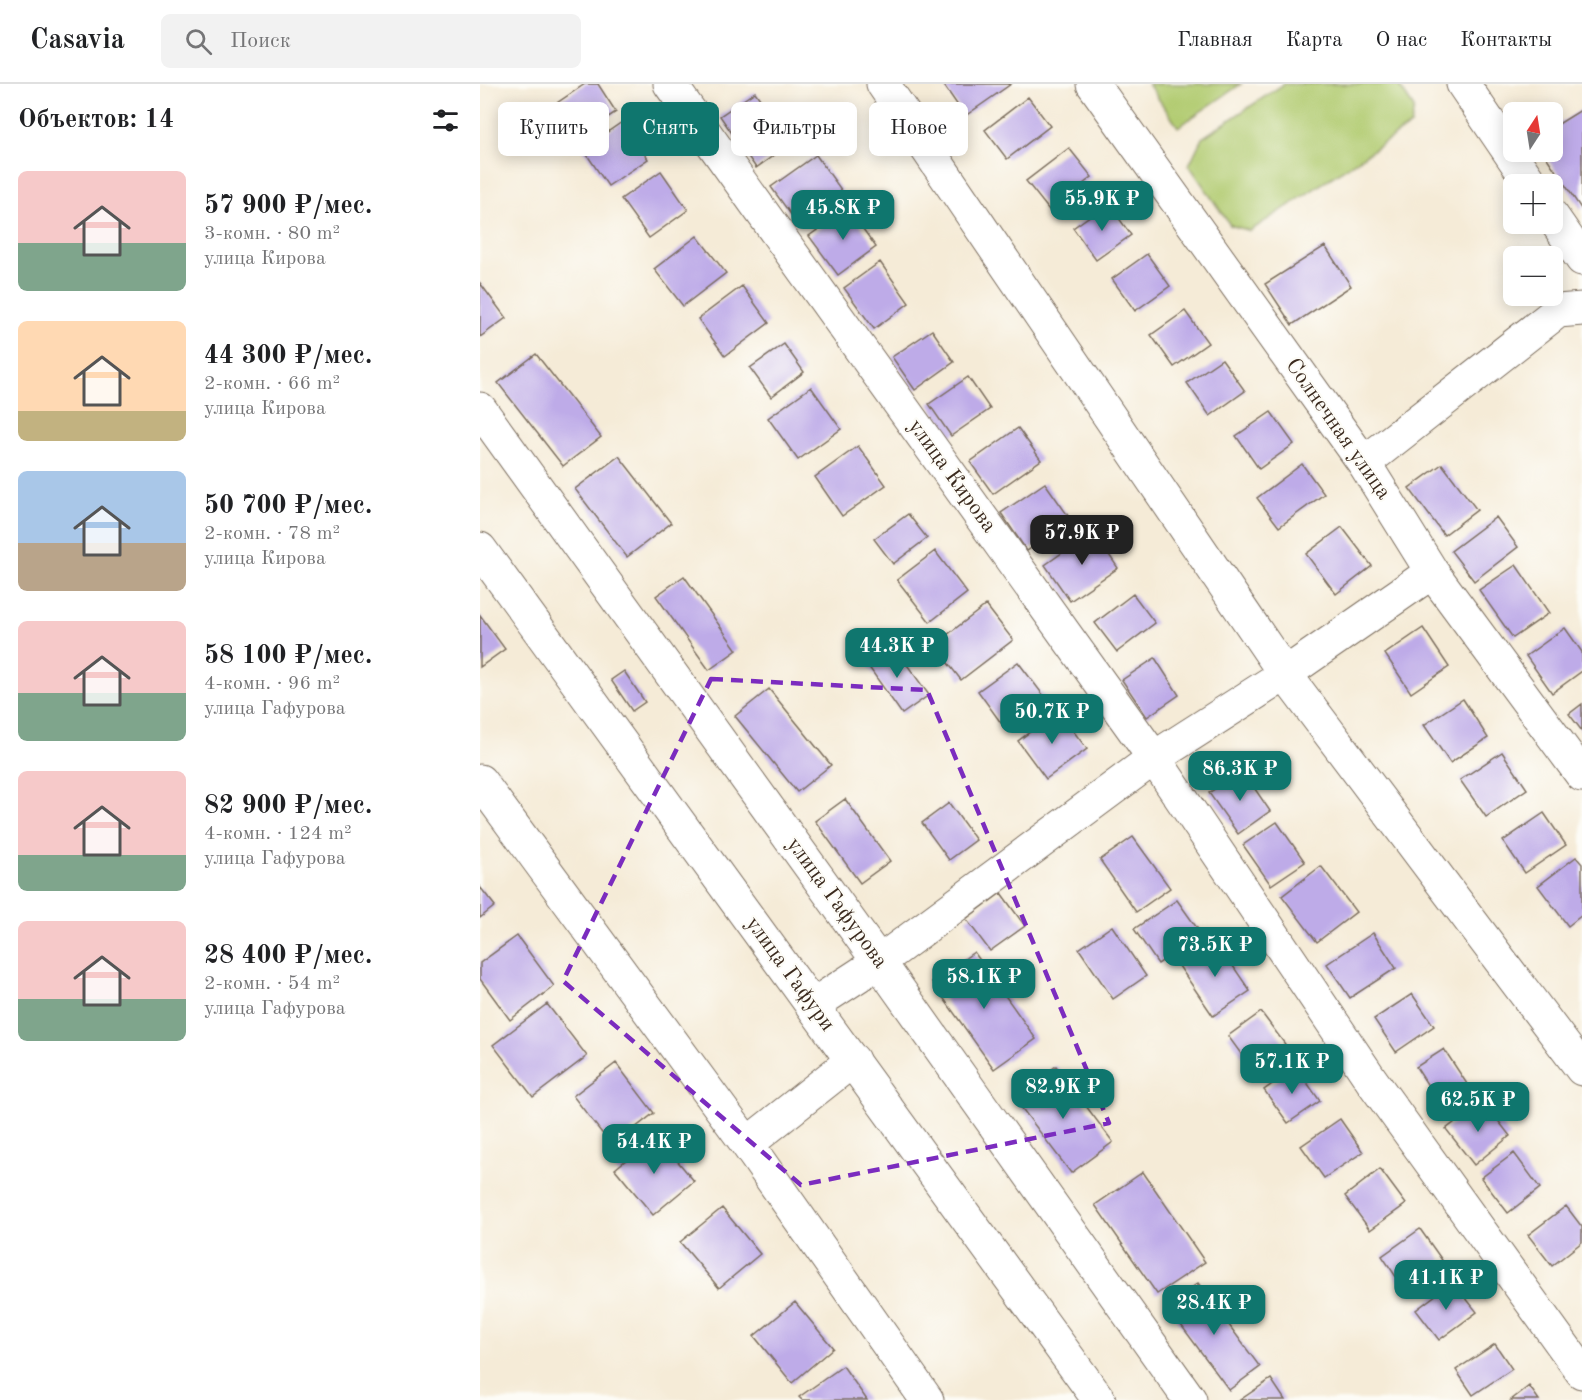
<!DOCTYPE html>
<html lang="ru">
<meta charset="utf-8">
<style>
:root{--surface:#fff;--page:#f2f2f2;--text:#202124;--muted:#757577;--line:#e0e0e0;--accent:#0f766e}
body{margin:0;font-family:"Old Standard TT",serif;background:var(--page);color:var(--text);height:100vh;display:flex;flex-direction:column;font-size:22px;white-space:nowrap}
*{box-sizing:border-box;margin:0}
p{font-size:20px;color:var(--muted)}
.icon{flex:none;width:33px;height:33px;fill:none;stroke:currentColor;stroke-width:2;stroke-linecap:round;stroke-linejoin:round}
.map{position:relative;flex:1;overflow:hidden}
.sheet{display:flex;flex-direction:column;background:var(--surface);width:480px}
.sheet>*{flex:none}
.top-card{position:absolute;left:18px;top:18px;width:570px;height:54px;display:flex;gap:12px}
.needle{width:39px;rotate:12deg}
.fabs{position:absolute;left:1023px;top:18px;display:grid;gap:12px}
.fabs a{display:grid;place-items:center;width:60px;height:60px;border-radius:9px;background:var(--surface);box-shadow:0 3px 15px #0003;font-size:30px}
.price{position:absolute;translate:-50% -51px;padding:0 14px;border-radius:12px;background:var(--accent);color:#fff;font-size:20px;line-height:39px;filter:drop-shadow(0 2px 3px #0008)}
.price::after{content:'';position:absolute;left:50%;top:36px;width:18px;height:14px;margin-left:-9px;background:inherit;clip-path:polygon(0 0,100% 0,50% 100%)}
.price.active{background:#222;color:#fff}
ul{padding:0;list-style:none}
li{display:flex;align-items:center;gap:18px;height:150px;padding:0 18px}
li span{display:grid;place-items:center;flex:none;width:168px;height:120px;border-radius:9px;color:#555}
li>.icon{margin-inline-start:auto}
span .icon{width:72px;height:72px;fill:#fffc;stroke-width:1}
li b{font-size:26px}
h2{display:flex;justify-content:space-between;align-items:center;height:72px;padding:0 18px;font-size:26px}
.tag{padding:0 21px;border-radius:9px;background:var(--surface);box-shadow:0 3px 15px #0003;font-size:21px;line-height:54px}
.tag.active{background:var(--accent);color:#fff}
header{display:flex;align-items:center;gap:36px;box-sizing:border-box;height:84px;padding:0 30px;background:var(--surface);border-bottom:2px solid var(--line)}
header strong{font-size:28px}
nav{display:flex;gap:33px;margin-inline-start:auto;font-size:21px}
.search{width:420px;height:54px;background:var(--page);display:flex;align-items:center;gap:15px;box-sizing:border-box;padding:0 21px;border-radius:9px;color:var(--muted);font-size:22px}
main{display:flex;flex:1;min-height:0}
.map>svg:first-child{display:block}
</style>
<header>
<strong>Casavia</strong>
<div class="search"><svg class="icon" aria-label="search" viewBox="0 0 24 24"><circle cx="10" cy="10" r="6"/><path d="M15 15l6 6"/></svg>Поиск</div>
<nav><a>Главная</a><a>Карта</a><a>О нас</a><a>Контакты</a></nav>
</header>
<main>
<section class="sheet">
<h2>Объектов: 14<svg class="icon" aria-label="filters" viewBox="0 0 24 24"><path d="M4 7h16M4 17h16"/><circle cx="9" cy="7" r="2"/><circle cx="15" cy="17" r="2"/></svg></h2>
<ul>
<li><span style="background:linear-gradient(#f6c9c9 60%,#7fa58c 0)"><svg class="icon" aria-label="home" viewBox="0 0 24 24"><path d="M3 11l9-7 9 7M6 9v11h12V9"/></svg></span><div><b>57 900 ₽/мес.</b><p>3-комн. · 80 m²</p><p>улица Кирова</p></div></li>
<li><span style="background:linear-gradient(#ffd9b3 75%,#c2b280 0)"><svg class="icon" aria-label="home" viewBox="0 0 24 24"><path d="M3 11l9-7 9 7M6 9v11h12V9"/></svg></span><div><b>44 300 ₽/мес.</b><p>2-комн. · 66 m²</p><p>улица Кирова</p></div></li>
<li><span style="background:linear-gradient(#a9c7e8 60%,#b9a48a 0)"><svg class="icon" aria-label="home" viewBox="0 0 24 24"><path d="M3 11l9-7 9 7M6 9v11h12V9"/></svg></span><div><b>50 700 ₽/мес.</b><p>2-комн. · 78 m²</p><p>улица Кирова</p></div></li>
<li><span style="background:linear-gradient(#f6c9c9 60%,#7fa58c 0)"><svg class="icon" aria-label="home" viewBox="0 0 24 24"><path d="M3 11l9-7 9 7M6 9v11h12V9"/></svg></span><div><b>58 100 ₽/мес.</b><p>4-комн. · 96 m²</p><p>улица Гафурова</p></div></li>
<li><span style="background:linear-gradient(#f6c9c9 70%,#7fa58c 0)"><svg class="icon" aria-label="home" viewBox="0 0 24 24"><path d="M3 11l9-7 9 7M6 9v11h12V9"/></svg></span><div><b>82 900 ₽/мес.</b><p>4-комн. · 124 m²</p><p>улица Гафурова</p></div></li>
<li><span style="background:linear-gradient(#f6c9c9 65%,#7fa58c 0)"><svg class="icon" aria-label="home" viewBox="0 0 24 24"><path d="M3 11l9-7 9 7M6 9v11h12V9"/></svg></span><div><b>28 400 ₽/мес.</b><p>2-комн. · 54 m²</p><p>улица Гафурова</p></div></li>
</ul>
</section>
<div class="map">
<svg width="1102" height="1316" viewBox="0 0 1102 1316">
<rect width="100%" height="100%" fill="#fdfcf7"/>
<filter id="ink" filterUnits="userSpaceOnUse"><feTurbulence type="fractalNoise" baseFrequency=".0167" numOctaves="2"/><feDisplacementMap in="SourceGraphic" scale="12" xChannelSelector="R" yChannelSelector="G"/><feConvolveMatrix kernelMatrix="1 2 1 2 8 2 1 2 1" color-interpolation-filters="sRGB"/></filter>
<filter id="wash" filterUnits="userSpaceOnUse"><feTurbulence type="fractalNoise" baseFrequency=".008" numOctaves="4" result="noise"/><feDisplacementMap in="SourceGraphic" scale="24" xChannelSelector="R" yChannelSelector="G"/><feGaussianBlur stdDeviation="1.35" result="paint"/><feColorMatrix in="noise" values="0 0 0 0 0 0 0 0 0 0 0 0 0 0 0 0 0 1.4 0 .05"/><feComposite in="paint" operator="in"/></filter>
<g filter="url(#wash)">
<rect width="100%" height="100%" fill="#f5ebd7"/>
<path fill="#b1cb70" stroke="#767a47" stroke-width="1.5" d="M668,0H761L698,43Z
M804,0H918L934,24L931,41L770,147L750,141L709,81L722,54Z"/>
<g id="blocks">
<path fill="#beabe8" d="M105,0H118L136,28L90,58L68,25Z
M463,0H531L485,32Z
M275,8L311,59L276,84L240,32Z
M548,13L570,42L527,75L505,46Z
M1101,26L1102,27V126L1063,68H1072V44Z
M142,38L168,75L128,102L103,65Z
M589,64L612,93L569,126L546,97Z
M336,71L362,107L317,139L291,103Z
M181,87L208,126L169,154L141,115Z
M628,119L651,151L616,176L593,144Z
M368,124L396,163L358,191L329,152Z
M217,152L246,189L203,222L174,185Z
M845,162L871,202L812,241L785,200Z
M667,170L690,202L655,227L632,195Z
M400,178L429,219L394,245L364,204Z
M0,199L26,234L0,253Z
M262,202L289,239L245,272L218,235Z
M705,227L728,259L694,283L671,251Z
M452,246L474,278L435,306L412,273Z
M304,260L324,288L291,313L270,284Z
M56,270L121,353L83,382L18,299Z
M742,275L765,307L730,332L707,299Z
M488,293L510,325L471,352L449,320Z
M331,303L361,345L318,376L288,334Z
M791,328L814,360L779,385L756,352Z
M538,344L561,376L513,410L490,378Z
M378,362L406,401L362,432L335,393Z
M139,372L191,439L147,473L95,405Z
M822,380L844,410L799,443L777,414Z
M962,380L997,426L964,451L929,404Z
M565,399L591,436L547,467L521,429Z
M428,430L447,454L413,480L394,455Z
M1016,433L1038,463L994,497L971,467Z
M862,443L892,482L856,510L826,470Z
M613,447L638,484L590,517L565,481Z
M455,467L487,509L450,538L417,496Z
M1036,481L1069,529L1033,554L999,506Z
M204,492L257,566L229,586L176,512Z
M653,510L675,539L637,568L615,539Z
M506,521L533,556L481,596L454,561Z
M0,531L25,565L0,583Z
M943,544L969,583L931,609L905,570Z
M1085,544L1102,568V587L1072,609L1046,572Z
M412,560L449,611L422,630L386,579Z
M675,574L699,611L667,633L642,596Z
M538,578L567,616L526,646L498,607Z
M144,587L165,618L152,627L131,596Z
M289,605L351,681L317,708L255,632Z
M983,615L1008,654L970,679L944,641Z
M1102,620V647L1089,630Z
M578,627L607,665L566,695L538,657Z
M1022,668L1047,705L1006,733L980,696Z
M762,686L790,727L758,750L729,709Z
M365,715L410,777L380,799L335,737Z
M469,719L496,756L469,776L442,739Z
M1064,729L1086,761L1045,789L1023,757Z
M797,738L825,778L791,801L763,761Z
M653,753L690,804L656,828L620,776Z
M1096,773L1102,780V831L1088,842L1058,802Z
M841,782L876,828L837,858L802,812Z
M0,803L15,822L0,834Z
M521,809L545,842L510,867L486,835Z
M697,816L722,851L678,880L654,845Z
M632,842L666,892L633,915L599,865Z
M893,849L916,884L870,914L847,880Z
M37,852L74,902L30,936L0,895V879Z
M736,857L770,907L733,932L699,882Z
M494,868L556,955L514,985L452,898Z
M932,910L954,942L916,968L894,935Z
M67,920L107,972L53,1013L13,961Z
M781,928L805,960L772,985L748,952Z
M964,965L991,1006L963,1025L936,983Z
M136,979L174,1029L132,1062L93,1012Z
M576,982L633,1058L591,1089L534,1014Z
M816,983L840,1017L808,1039L784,1006Z
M1003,1017L1030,1052L994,1081L966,1045Z
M860,1035L883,1068L844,1094L821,1062Z
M176,1051L214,1097L173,1131L135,1085Z
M1034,1069L1060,1104L1028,1129L1001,1094Z
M900,1085L926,1120L890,1146L865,1112Z
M663,1088L725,1178L677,1210L615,1121Z
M1086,1122L1102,1143V1158L1072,1182L1048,1151Z
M242,1124L280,1170L239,1204L200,1158Z
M940,1145L962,1176L923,1203L902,1172Z
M973,1198L997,1228L959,1256L936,1226Z
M718,1199L780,1283L749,1306L687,1222Z
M315,1218L353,1264L312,1299L274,1252Z
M1015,1260L1032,1285L993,1311L976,1286Z
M363,1282L387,1316H322L319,1313Z
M791,1295L805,1316H760Z
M1049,1302L1059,1316H1031Z"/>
</g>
</g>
<g filter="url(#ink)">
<use href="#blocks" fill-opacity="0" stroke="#7c6e5f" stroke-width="1.5"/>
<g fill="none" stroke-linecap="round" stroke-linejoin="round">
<defs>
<path id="minor" d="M190,0L674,674L892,997L1102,1288
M403,0L805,590L1102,985
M613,0L884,379L952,488L1102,691
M983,0L1051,100
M1072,132L1102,175
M0,325L399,878L710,1316
M884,379L1078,227L1102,225
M0,697L267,1060L447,1316
M333,921L399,878L674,674L805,590L952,488
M267,1060L373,976"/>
<path id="major" d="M0,465L619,1316"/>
</defs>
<use href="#minor" stroke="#7c6e5f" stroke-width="35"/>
<use href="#major" stroke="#7c6e5f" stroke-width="35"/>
<use href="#minor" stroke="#fff" stroke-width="33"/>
<use href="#major" stroke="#fff" stroke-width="33"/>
</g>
</g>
<path fill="none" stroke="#7b2cbf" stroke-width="4.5" stroke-dasharray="12 8" stroke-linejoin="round" d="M231,595L447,606L629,1039L321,1101L83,897Z"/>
<g text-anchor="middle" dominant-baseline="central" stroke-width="4.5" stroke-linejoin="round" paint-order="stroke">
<g font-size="22" fill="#3b2a1e" stroke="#fdfcf7">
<text transform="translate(858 345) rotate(55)">Солнечная улица</text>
<text transform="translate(472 392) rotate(54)">улица Кирова</text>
<text transform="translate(357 819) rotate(54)">улица Гафурова</text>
<text transform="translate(310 890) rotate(54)">улица Гафури</text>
</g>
</g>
</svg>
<div class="fabs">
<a><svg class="needle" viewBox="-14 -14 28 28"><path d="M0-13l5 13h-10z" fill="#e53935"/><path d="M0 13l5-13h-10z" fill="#757577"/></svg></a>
<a>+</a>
<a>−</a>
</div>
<b class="price" style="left:622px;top:148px">55.9K ₽</b>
<b class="price" style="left:363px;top:157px">45.8K ₽</b>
<b class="price active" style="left:602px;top:482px">57.9K ₽</b>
<b class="price" style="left:417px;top:595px">44.3K ₽</b>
<b class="price" style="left:572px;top:661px">50.7K ₽</b>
<b class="price" style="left:760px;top:718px">86.3K ₽</b>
<b class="price" style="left:735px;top:894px">73.5K ₽</b>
<b class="price" style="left:504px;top:926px">58.1K ₽</b>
<b class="price" style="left:812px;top:1011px">57.1K ₽</b>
<b class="price" style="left:583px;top:1036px">82.9K ₽</b>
<b class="price" style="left:998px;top:1049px">62.5K ₽</b>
<b class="price" style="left:174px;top:1091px">54.4K ₽</b>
<b class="price" style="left:966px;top:1227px">41.1K ₽</b>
<b class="price" style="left:734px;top:1252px">28.4K ₽</b>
<div class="top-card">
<a class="tag">Купить</a>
<a class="tag active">Снять</a>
<a class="tag">Фильтры</a>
<a class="tag">Новое</a>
</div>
</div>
</main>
